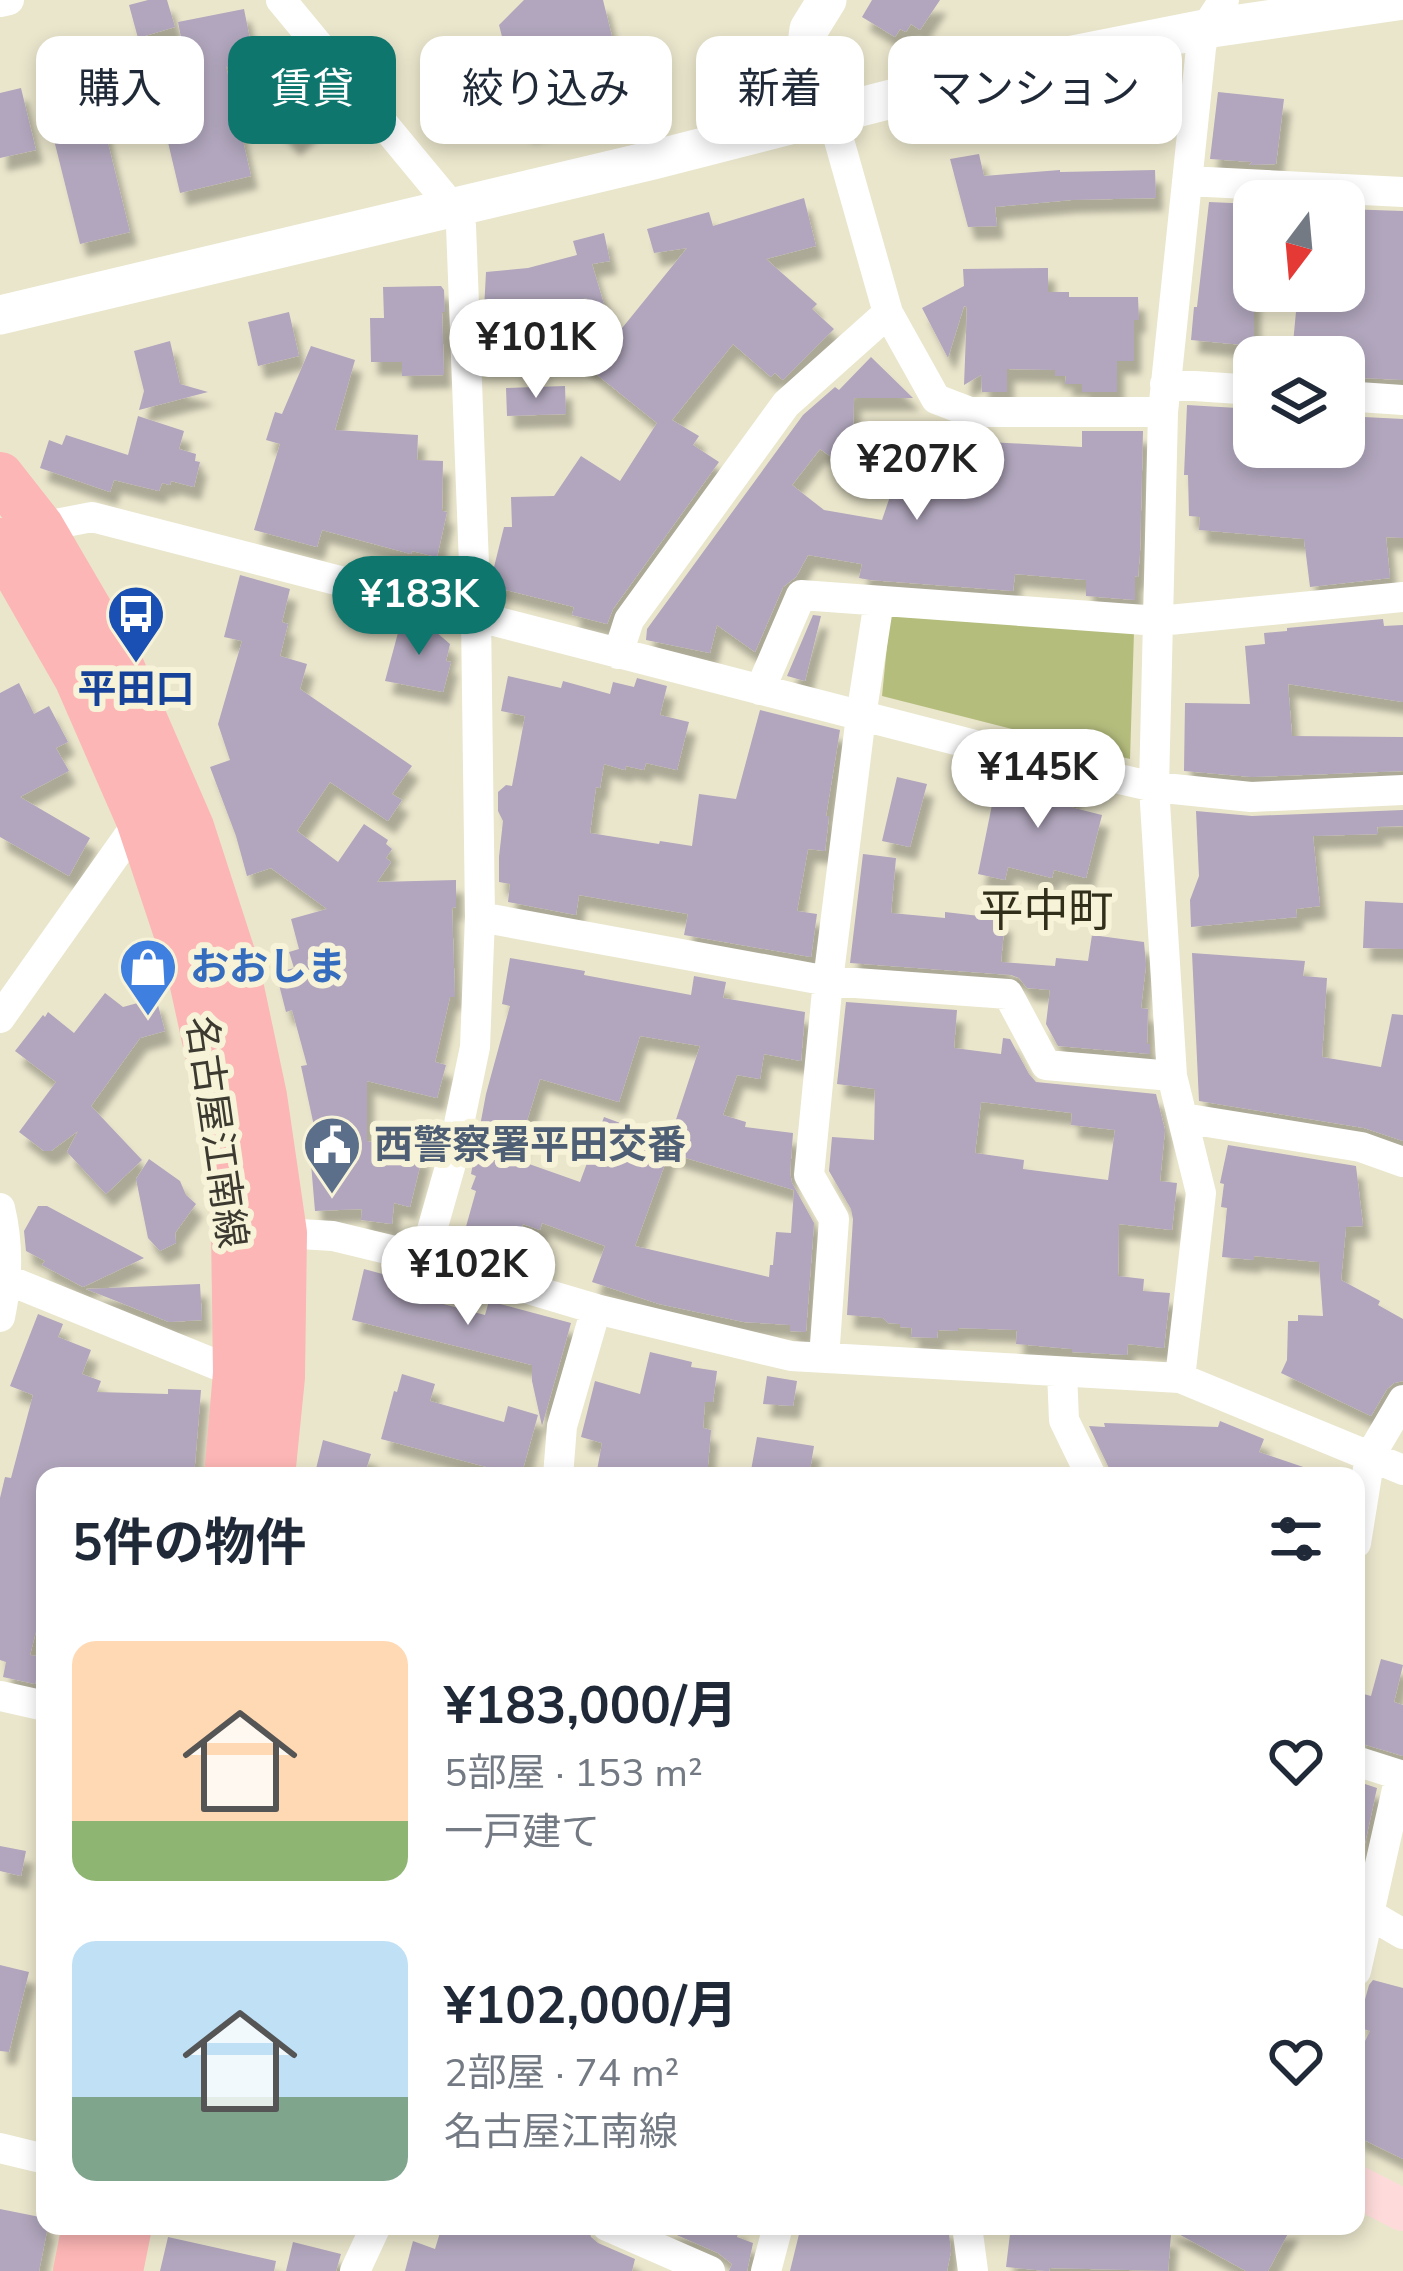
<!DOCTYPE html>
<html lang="ja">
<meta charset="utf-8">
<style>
:root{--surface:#fff;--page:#f6f6f7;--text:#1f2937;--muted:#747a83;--accent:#0f766e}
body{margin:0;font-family:"Nunito Sans","Noto Sans JP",sans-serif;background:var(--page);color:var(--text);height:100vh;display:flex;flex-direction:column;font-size:45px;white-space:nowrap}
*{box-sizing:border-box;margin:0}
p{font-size:39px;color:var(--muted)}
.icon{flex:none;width:66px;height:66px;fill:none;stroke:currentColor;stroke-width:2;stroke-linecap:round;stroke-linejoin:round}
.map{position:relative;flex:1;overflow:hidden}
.panel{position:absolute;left:36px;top:1467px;width:1329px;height:768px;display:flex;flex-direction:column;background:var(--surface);border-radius:24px;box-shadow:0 6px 18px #0003}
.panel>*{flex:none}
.top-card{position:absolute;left:36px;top:36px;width:1332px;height:108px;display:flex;gap:24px}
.needle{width:78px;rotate:196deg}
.fabs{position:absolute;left:1233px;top:180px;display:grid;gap:24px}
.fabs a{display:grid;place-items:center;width:132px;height:132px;border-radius:24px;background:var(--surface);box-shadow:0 6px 18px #0003;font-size:60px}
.price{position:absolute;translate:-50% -102px;padding:0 27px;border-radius:42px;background:#fff;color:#222;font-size:39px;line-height:78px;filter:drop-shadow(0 3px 6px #0008)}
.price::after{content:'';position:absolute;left:50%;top:72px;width:36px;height:27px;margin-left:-18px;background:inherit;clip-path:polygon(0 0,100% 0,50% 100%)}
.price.on{background:var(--accent);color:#fff}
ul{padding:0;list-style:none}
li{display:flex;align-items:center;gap:36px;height:300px;padding:0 36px}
li span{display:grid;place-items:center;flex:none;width:336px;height:240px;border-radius:24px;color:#555}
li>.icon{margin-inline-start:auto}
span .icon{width:144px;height:144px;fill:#fffc;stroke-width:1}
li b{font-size:51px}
h2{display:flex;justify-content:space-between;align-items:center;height:144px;padding:0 36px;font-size:51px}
.tag{padding:0 42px;border-radius:24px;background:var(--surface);box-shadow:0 6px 18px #0003;font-size:42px;line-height:108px}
.tag.on{background:var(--accent);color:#fff}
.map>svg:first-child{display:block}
</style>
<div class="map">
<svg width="1403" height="2271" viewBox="0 0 1403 2271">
<defs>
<filter id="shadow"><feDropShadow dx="7" dy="13" stdDeviation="3" flood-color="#0004"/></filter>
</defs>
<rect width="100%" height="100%" fill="#eae6cc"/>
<path fill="#b5bd7d" d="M890,616L1134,632L1130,759L882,696Z"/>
<path fill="#b1a6bd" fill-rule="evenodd" filter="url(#shadow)" d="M148,0H167L175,27L138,38L129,5Z
M524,0H603L626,93L575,108L576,111L552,117L553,123L526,130L499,25Z
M872,0H940L920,30L911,24L906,32L900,29L895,37L862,17Z
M244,9L259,84L286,60L293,68L302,61L319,80L312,86L332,109L293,143L226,66L251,176L180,193L162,117L195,110L178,22Z
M21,88L36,150L0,158V93Z
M1218,92L1284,99L1276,164L1249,165L1252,162L1210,159Z
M101,115L130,232L80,244L51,128Z
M979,154L984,176L1060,170V172L1155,170L1156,198L1071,200L995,207L997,226L968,227L950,159Z
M804,198L816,246L766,259L817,304L812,309L834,329L783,380L775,373L771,377L733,344L672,420L699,436L693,445L719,462L613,609L607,624L572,615L574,607L494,587V567L504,527H512L511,497L554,496L581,456L620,481L657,423L576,358L587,298L545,309L484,310L486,272L528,268L577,255L573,241L604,233L610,261L592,264L614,338L687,248L654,253L647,229L709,212L713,226Z
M1209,202L1254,204V346L1191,340L1194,307H1197Z
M1344,209L1403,211V380L1344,377V357H1296V354H1292L1297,301L1344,305Z
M1048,268V292H1069V297H1138L1139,320H1134V361H1117V392H1082V384H1065L1066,376H1055V370L1007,369V392H982L981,375L964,385L967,307L964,306L948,358L922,308L964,286L963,269Z
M441,286L444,290L445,312H442L444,375L402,376V362H371L370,318H384L383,287Z
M289,312L299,356L258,366L248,322Z
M170,341L180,384L208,392L139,410L144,391L134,351Z
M311,346L355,360L335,430L418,435L417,460L443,461L442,511L447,512L437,557L412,551L411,554L322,530L317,547L254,530L280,444L266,440L275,412L282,414Z
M871,357L913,398H854L853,435L908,438L895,466L844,442L833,458L820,449L792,485L824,510L882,520L898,473L961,495L962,457L987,458L988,442L1082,447V431H1143L1140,552L1138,577L1135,576V600L1086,596V580L1015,574L1013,591L870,580L859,578L862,564L808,555L796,577L783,587L755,652L717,625L710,653L646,640L647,629L803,415L835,387L839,390Z
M565,386L566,414L507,416L506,388Z
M1187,405L1254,409V447H1344V416L1403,419V538L1386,537L1390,578L1310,587L1304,539L1199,530L1200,517L1189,516L1188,475H1184Z
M138,416L184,431L179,449L196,454L195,461L200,462L194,487L171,481L170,485L162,483L159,491L114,480L110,492L40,468L49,440L62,445L66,435L128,455Z
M240,575L290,589L282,622L288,624L280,656L307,664L300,689L412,766L392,794L402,800L388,821L330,782L297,831L338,862L364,824L388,840L386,844L392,849L386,858L391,862L377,882L456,880V907L452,908L455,997H450L435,1062L446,1065L437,1098L367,1081V1141L423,1154L410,1207L394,1203L392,1224L361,1220L362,1209L315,1211L309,1140H317L301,1066L307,1065L292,1010L286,1012L276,973L294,968L289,952L299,949L291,919L327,909L271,868L247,876L236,836L210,767L230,760L218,724L242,641L224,637Z
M813,615L821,616L805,681L787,676Z
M402,618L428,625L450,644L446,661L451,662L443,692L385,681Z
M1383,619L1384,626L1403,625V702L1288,684L1292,736L1403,737V771L1252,777L1184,771L1185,703L1250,704L1245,646L1265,644L1264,633L1287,631V628Z
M508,676L561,688L563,681L610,694L613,682L634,687L637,678L667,686L660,715L689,722L677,770L646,763L644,770L626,766L625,770L604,764L600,788L596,787L590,833L659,844L660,841L692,846L699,794L736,799L760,710L840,730L826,816H829L825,851L808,849L797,911L817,914L811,957L684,935L688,914L579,895L576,915L508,902L510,884L499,882V857L503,821L498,811V792L506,785L512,786L525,716L501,711Z
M19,683L34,714L49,706L68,742L56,748L69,771L20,797L90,838L69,876L0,837V693Z
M1004,773L1075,789L1070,807L1102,815L1086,878L1054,870L1052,878L1008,867L1005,880L978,874L994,795L998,796Z
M897,777L927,784L910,847L882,841Z
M1403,810V826L1377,827L1378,834L1313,836L1320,906L1296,909L1297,917L1191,927L1190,900L1199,876L1196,811L1252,816Z
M863,854L896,858L891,913L945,918V912L1005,919L1001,962L1055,966L1056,958L1088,961L1092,935L1144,942L1146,965L1141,1008L1148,1009L1147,1044H1150V1054L1058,1046L1046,1024L1050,990L1027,988L1019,978L1011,975L850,963Z
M1365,901L1403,903V949L1363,948Z
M1192,953L1305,961L1303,976L1327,978L1322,1057L1381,1067L1392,1014L1403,1015V1141L1364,1128L1199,1101Z
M510,958L585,971L584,975L691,995L694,976L726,982L723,998L805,1012L801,1061L764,1054L760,1079L737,1075L723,1115L746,1122L745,1127L793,1133L790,1173L792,1183L814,1223L806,1332L790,1331V1325L744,1322L659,1304L592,1282L605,1246L542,1223L540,1230L523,1224L512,1264L460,1248L476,1191L471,1189L476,1176L471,1174L486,1094L510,1006L502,1004ZM640,1036L700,1046L669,1141L604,1117L580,1182L515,1159L540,1079L619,1102ZM669,1153L794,1190L791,1233L776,1232L773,1265H770L769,1277L635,1246Z
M105,993L123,1007L156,998L165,1031L140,1038L91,1106L142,1160L106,1194L67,1152L78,1131L51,1151H44L19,1132L56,1082L15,1051L43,1015L45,1017L48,1012L74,1033Z
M846,1002L957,1010L954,1048L1001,1054L1003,1038L1010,1039L1029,1074L1036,1082L1156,1094L1165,1130L1160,1181L1177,1183L1172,1230L1119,1224L1118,1276L1144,1279L1143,1291L1170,1293L1164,1348L1128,1344L1127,1355L1072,1352V1349L1016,1344L1017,1330L958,1328V1331L938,1330L937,1338L911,1337L912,1328L900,1327V1324L888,1323L883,1318L847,1315L853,1219L851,1209L829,1171L832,1137L874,1140L875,1089L837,1084ZM981,1102L1072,1113L1071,1125L1115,1130L1108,1180L1023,1169L1024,1160L975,1153Z
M1228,1145L1356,1166L1363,1226L1346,1227L1341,1280L1380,1301L1378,1305L1403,1319V1381L1394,1383L1387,1389L1371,1416L1281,1373L1287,1360L1288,1321H1298V1315L1323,1316L1319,1262L1254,1256V1260L1222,1257L1227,1208L1221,1207L1224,1184L1220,1183Z
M149,1159L180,1181L186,1195L196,1204L175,1233L176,1243L160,1251L148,1238L136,1179Z
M38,1206H47L144,1258L83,1287L42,1265L45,1261L26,1251L24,1231Z
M364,1269L416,1283L413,1296L485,1315L489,1301L571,1323L542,1426L532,1381V1365L352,1320Z
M200,1284L202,1320L169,1322L86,1289Z
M38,1314L63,1324L58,1337L91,1350L82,1374L101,1381L97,1392L168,1394V1389L201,1390L194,1476H45V1596L30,1655L41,1657L35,1684L3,1677L6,1662L0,1660V1498L5,1477L11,1478L33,1395L10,1386Z
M650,1352L692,1362L691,1367L717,1371L713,1402H705L703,1428L711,1430L707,1476H596L602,1443L581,1437L595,1381L640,1394Z
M402,1374L435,1384L430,1401L504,1422L508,1406L538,1415L521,1476L381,1439L394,1391L397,1392Z
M767,1376L797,1381L793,1406L763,1404Z
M1220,1421L1264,1439L1259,1452L1318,1472L1317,1476H1135L1137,1469L1109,1468L1089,1426L1105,1427L1104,1423L1218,1427Z
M757,1437L814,1446L809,1476H750Z
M323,1440L371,1454L364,1476H324L326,1472L316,1469Z
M1381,1659L1403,1665L1394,1702L1403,1705V1756L1356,1742V1692L1371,1696Z
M1356,1781L1377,1788L1363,1852L1356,1851Z
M0,1846L26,1851L21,1876L0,1871Z
M0,1965L29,1972L9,2052L0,2051Z
M1373,1980L1403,1988V2159L1356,2136V2059L1370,2031L1360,2028L1362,2022L1359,2021L1369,1985Z
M0,2209L45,2218V2226H48L39,2271H0Z
M442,2226H588L591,2237L598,2243L635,2259L632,2271H405L413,2241L435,2249Z
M656,2226H740L737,2237L753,2243L747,2271H729L732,2264L718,2253Z
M801,2226H948L951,2251L947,2271H790Z
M1011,2226L1105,2230V2226H1139V2232L1171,2235L1168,2271L1050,2268L1049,2271H1046L1006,2267Z
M1164,2226H1292L1268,2271H1246Z
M168,2237L276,2261L274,2271H160Z
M293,2242L341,2254L336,2271H286Z"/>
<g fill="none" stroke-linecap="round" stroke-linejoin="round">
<path stroke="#fff" stroke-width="30" d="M281,0L453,208L461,226L476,617L480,917L475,1047L450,1167L424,1258
M0,2L9,0
M831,112L888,313L936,399L970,412H1163
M1187,181L1403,192
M1165,384L1254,390
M1344,396L1403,400
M40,527L92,517L1006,753L1154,787L1251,797L1403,790
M618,654L629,620L786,404L888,313
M760,690L801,595L1159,621L1403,597
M480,917L828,981L1008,994L1046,1065L1172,1076
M0,1018L140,820
M1183,1118L1361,1147L1403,1162
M0,1208C9,1245 8,1279 0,1317
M283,1233L333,1236L424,1258L596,1309L791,1356L1180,1378L1403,1470
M8,1280L237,1373
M824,1358L834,1219L809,1175L828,981L861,716L879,601
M1062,1372L1064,1420L1091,1476
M1180,1378L1201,1193L1172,1076L1154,787L1163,412L1201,48L1205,29L1224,0
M558,1476L562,1426L596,1309
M1356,1543L1370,1456L1403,1400
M0,1696L45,1706
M1356,1761L1403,1776
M1369,1914L1403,1934
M1356,1971L1400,1776
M0,2148L45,2159
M607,2226L710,2271
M967,2226L973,2271
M355,2271L376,2226
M766,2271L778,2226"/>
<path stroke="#fff" stroke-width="39" d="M797,121L809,29L827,0
M0,315L653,160L1028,64L1205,29L1403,0"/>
<path stroke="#fedbda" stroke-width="42" d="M1356,2186L1403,2210"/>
<path stroke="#fcb6b5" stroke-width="48" d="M0,476L40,527L117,659L190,827L236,969L263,1096L283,1233L281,1377L271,1476
M0,542L78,678L140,820L192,976L219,1099L235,1228L237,1373L228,1476
M77,2271L86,2226
M119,2271L128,2226"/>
</g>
<defs>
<symbol id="bus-pin" viewBox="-11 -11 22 30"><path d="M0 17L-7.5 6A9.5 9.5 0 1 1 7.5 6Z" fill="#1a4fb4" stroke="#f7f3d9"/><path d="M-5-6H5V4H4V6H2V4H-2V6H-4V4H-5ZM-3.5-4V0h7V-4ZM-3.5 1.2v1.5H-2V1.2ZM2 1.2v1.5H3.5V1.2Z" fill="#fff"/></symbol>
<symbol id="shop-pin" viewBox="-11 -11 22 30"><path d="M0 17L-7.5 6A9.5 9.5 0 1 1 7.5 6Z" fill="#3f7fe0" stroke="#f7f3d9"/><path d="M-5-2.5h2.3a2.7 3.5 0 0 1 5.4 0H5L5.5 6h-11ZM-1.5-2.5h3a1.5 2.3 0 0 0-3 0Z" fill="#fff"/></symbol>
<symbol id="civic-pin" viewBox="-11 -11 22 30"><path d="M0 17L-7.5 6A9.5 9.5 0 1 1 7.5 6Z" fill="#5c6f8a" stroke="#f7f3d9"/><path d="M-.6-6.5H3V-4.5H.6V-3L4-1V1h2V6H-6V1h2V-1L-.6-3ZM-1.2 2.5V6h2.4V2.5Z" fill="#fff"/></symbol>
</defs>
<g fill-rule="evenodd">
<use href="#bus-pin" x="103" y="581" width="66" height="90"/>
<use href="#shop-pin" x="115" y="934" width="66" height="90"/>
<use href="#civic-pin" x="299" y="1112" width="66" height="90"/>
</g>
<g text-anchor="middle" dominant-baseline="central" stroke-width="12" stroke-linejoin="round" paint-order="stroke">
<g font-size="39" font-weight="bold" fill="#164399" stroke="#f7f3d9">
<text x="136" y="689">平田口</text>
</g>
<g font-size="39" font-weight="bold" fill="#366cbe" stroke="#f7f3d9" text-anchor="start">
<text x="190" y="967">おおしま</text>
</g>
<g font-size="39" fill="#3c3a30" stroke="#f7f3d9">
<text transform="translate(216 1132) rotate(82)">名古屋江南線</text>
</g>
<g font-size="39" font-weight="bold" fill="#4e5e75" stroke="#f7f3d9" text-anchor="start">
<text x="374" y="1145">西警察署平田交番</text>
</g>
<g font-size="45" fill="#312e1a" stroke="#f7f3d9">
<text x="1046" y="911">平中町</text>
</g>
</g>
</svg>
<div class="fabs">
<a><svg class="needle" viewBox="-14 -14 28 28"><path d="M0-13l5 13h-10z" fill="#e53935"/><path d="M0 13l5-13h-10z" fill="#747a83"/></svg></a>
<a><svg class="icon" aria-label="layers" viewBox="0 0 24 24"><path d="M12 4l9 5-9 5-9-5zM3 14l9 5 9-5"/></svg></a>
</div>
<b class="price" style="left:536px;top:401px">¥101K</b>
<b class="price" style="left:917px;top:523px">¥207K</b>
<b class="price on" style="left:419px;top:658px">¥183K</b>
<b class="price" style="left:1038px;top:831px">¥145K</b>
<b class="price" style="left:468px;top:1328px">¥102K</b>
<div class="top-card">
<a class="tag">購入</a>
<a class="tag on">賃貸</a>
<a class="tag">絞り込み</a>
<a class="tag">新着</a>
<a class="tag">マンション</a>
</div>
<section class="panel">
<h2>5件の物件<svg class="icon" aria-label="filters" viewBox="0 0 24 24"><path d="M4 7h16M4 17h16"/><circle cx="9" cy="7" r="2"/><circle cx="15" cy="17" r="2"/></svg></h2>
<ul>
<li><span style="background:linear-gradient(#ffd9b3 75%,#8fb573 0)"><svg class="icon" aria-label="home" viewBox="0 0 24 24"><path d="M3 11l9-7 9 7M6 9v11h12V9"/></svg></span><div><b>¥183,000/月</b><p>5部屋 · 153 m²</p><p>一戸建て</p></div><svg class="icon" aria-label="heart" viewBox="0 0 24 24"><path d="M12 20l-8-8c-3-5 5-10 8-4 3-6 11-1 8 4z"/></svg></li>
<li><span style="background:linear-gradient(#bfe0f5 65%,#7fa58c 0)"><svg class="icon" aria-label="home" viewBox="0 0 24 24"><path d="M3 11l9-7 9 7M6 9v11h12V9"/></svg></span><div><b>¥102,000/月</b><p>2部屋 · 74 m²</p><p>名古屋江南線</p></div><svg class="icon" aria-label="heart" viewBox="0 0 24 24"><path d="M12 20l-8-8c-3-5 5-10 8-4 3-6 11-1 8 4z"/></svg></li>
</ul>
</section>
</div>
